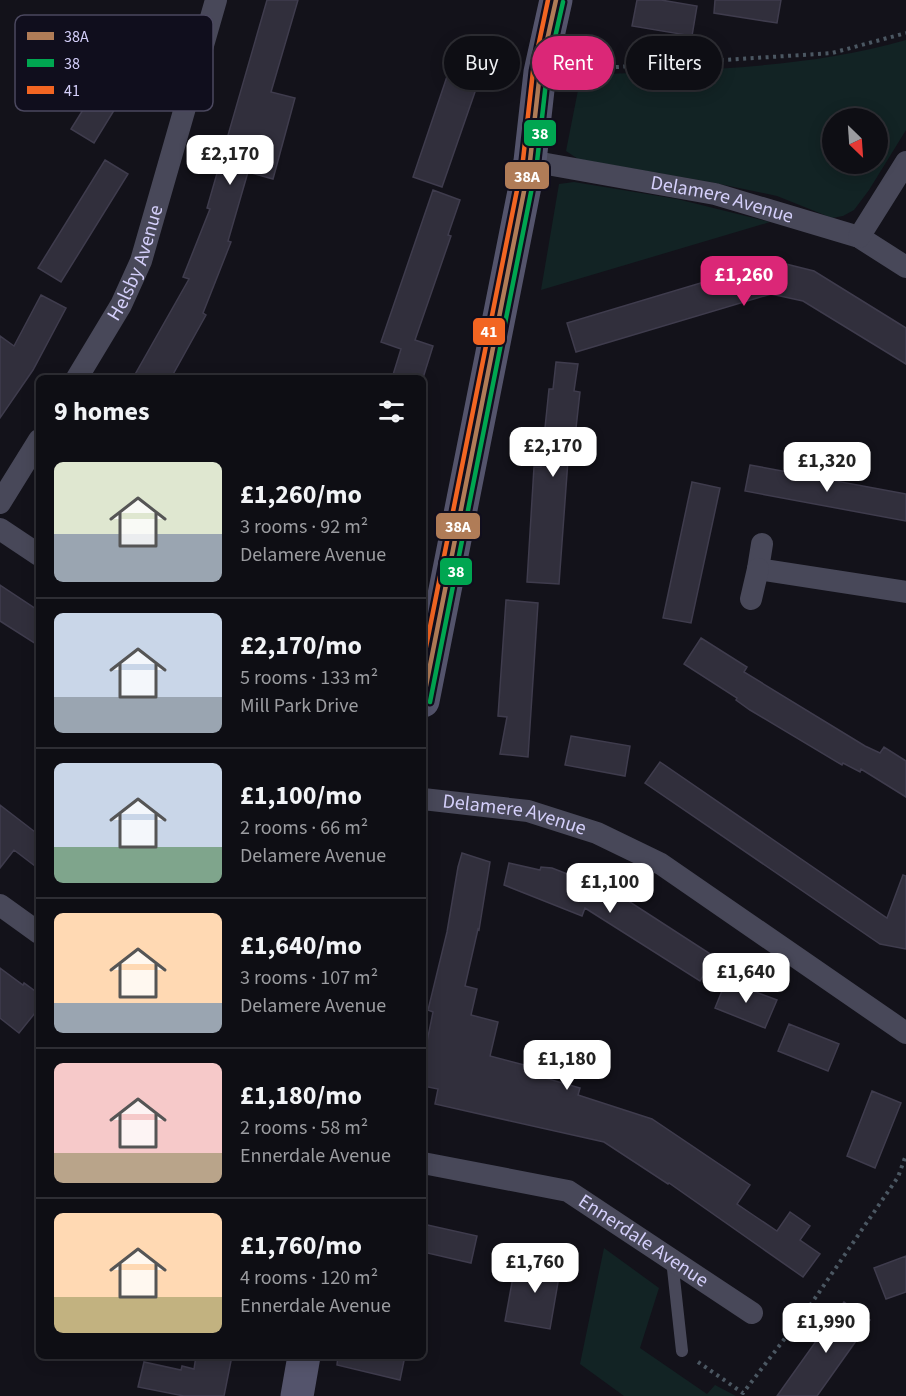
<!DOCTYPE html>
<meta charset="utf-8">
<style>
:root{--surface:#0e0e14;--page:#17171d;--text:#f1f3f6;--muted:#9b9ca0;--line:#2e2e34;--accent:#db2777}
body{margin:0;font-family:"Source Sans 3",sans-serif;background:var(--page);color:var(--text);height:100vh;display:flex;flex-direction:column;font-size:22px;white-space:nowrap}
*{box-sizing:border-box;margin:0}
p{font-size:20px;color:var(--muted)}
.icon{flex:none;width:33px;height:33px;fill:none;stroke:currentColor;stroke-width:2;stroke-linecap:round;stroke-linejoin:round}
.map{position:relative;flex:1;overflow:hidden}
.side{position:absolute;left:36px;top:375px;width:390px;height:984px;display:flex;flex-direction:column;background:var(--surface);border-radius:9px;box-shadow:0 3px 15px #0003,0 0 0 2px var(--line)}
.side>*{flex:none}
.guide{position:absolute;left:444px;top:36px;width:372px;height:54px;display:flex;gap:12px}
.needle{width:39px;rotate:155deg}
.fabs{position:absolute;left:822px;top:108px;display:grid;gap:12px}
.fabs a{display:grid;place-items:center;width:66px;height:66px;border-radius:50%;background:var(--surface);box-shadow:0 3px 15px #0003,0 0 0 2px var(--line);font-size:30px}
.price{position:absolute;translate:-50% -51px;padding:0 14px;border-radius:12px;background:#fff;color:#222;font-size:20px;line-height:39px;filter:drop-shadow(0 2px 3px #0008)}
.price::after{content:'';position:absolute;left:50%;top:36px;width:18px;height:14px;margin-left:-9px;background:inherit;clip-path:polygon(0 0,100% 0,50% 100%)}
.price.on{background:var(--accent);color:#fff}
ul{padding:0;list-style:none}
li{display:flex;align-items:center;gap:18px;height:150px;padding:0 18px}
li+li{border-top:2px solid var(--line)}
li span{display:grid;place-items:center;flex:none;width:168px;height:120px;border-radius:9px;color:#555}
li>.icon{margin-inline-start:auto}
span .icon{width:72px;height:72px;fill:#fffc;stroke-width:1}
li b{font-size:26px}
h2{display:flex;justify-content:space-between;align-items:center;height:72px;padding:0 18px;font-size:26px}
.chip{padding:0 21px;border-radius:27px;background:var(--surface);box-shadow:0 3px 15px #0003,0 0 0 2px var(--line);font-size:21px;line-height:54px}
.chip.on{background:var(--accent);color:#fff}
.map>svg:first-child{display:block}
</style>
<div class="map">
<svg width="906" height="1396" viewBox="0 0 906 1396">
<rect width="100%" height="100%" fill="#13121a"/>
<path fill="#122324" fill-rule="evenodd" d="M906,40V130L869,190L854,210L843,216L832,218L777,196L710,182L578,159L566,151L581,75C689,70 801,70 906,40ZM832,118H878V164H832Z
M574,182L677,199L770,222L541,290L559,184Z
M604,1248L659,1288L640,1348L707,1394L715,1385L736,1396H624L580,1364Z"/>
<path fill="#312f3c" stroke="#3f3c4d" stroke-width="1.5" d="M267,0H298L271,92L295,98L273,179L248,172L228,241L231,242L203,313L206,315L171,378H133L189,279L183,277L210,209L207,208Z
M637,0H661L697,6L692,36L632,26Z
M715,0H781L777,23L714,13Z
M134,28L156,42L94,143L71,129Z
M458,44L484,53L472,88L476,89L442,187L413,177Z
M105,160L128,174L61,282L38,268Z
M433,190L460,200L448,235L451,236L415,340L433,346L423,378H392L401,349L381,342Z
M774,261L814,271L906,328V364L803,301L771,294L576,352L567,323Z
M41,295L66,308L33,370L0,418V336L14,346Z
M556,362L578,364L574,391L580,392L574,446L569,445L568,460L559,584L527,582L534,467H541L549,389H553Z
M750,465L906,494V521L745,491Z
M692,482L720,488L691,623L663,618Z
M0,585L39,611V646L0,621Z
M506,600L538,603L528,757L500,754L507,717L498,716Z
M701,638L747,667L744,672L865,746L880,753L884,747L906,761V797L861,769L860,772L843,763L842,765L750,710L736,700L737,698L684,664Z
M571,736L630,746L625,776L565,765Z
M660,762L887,918L903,875L906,876V949L880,944L645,783Z
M0,805L39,835V869L14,850L0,868Z
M462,853L490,862L479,930L478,929L465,986L477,989L471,1015L498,1022L490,1056L540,1069L538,1076L580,1088L578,1095L652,1119L750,1185L737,1204L756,1217L777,1231L790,1212L810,1226L800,1240L820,1254L803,1277L669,1183L668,1184L604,1142L435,1104L438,1089L423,1086V1061L433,1012L428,1010L447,932L458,867Z
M509,863L540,870L541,867L552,868L616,893L715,957L700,981L585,908L582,916L504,885Z
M0,968L23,985L24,983L39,994V1008L19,1033L0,1018Z
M726,981L777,1000L765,1028L715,1008Z
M789,1024L839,1044L828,1071L778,1051Z
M872,1091L901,1103L875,1168L847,1156Z
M423,1224L477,1236L471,1263L423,1252Z
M535,1254L562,1259L550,1329L505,1321L513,1277L531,1281Z
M906,1256V1292L886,1299L874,1268Z
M844,1302L870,1320L856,1341L817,1396H777Z
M196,1356H232L224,1396H184L138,1387L144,1362L181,1370L182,1366L194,1369Z
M338,1356H405L400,1380L337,1365Z"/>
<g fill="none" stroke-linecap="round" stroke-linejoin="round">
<path stroke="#4b5762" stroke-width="4" stroke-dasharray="3 4.5" stroke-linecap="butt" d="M571,70L832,53L906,33
M698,1362L743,1393L809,1307L898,1177L906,1155"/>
<path stroke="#484859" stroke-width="12" d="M672,1260L682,1351"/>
<g stroke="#484859" stroke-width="22">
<path id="s1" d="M530,161L715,194L859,237L906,267"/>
<path d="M859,237L906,162"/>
<path id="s2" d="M77,378L121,305L141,261L216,0"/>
<path d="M0,503L39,440"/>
<path d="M0,529L39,555"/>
<path d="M762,544L758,569L906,592"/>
<path d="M751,599L758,569"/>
<path id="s3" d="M423,799L528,811L597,833L661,864L906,1033"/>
<path d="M0,905L39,933"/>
<path id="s4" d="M423,1163L568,1191L752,1313"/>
</g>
<path stroke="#54546c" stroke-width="33" d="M423,701L530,161L540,72L556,0
M297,1396L304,1356"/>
<defs>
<path id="bus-1" d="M423,701L530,161L540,72L556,0"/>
<path id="bus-2" d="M430,702L537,162L547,73L563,2"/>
<path id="bus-3" d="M423,662L523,160L533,71L548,0"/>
</defs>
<use href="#bus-1" stroke="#100e1d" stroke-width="9"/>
<use href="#bus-2" stroke="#100e1d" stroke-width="9"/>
<use href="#bus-3" stroke="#100e1d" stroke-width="9"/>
<use href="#bus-1" stroke="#b07c57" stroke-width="4.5"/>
<use href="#bus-2" stroke="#00a651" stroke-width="4.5"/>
<use href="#bus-3" stroke="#f26522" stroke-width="4.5"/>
</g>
<g text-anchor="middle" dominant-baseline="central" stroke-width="4.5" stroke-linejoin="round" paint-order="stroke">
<g font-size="20" fill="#d4cffa" stroke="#100e1d">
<text stroke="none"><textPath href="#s1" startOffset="196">Delamere Avenue</textPath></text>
<text stroke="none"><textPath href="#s2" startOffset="130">Helsby Avenue</textPath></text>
<text stroke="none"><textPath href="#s3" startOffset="93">Delamere Avenue</textPath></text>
<text stroke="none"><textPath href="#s4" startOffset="238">Ennerdale Avenue</textPath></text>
</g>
</g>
<rect x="15" y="15" width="198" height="96" rx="9" fill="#100e1d" stroke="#4b485f" stroke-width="1.5"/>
<rect x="27" y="32" width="27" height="8" fill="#b07c57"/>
<rect x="27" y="59" width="27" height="8" fill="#00a651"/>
<rect x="27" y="86" width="27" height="8" fill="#f26522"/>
<g font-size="16" fill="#d4cffa">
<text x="64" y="42">38A</text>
<text x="64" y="69">38</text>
<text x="64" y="96">41</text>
</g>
<g stroke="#100e1d" stroke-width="2">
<rect x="523" y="119" width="34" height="28" rx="6" fill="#00a651"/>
<rect x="504" y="161" width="46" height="29" rx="6" fill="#b07c57"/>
<rect x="472" y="317" width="34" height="29" rx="6" fill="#f26522"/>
<rect x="435" y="512" width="46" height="28" rx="6" fill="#b07c57"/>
<rect x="439" y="557" width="34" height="29" rx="6" fill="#00a651"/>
</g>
<g font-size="16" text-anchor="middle" font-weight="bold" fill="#fff">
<text x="540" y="139">38</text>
<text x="527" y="182">38A</text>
<text x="489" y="337">41</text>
<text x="458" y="532">38A</text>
<text x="456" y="577">38</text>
</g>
</svg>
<div class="fabs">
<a><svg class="needle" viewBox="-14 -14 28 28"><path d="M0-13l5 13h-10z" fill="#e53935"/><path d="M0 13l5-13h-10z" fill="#9b9ca0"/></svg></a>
</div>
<b class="price" style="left:230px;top:186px">£2,170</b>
<b class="price on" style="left:744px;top:307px">£1,260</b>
<b class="price" style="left:553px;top:478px">£2,170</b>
<b class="price" style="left:827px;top:493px">£1,320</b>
<b class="price" style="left:610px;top:914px">£1,100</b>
<b class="price" style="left:746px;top:1004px">£1,640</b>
<b class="price" style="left:567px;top:1091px">£1,180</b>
<b class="price" style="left:535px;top:1294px">£1,760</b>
<b class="price" style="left:826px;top:1354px">£1,990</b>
<div class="guide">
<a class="chip">Buy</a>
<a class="chip on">Rent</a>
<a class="chip">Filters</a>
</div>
<section class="side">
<h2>9 homes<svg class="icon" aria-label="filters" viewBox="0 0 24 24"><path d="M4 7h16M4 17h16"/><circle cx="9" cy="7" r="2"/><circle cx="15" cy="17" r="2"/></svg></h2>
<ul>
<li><span style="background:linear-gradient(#dfe7d0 60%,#9aa5b1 0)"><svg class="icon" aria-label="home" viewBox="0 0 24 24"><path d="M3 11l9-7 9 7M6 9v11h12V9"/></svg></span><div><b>£1,260/mo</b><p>3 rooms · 92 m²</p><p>Delamere Avenue</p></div></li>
<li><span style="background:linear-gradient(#c9d6e8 70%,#9aa5b1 0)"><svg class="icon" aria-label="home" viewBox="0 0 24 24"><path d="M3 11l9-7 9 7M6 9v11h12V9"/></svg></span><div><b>£2,170/mo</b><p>5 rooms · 133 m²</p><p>Mill Park Drive</p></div></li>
<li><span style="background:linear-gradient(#c9d6e8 70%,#7fa58c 0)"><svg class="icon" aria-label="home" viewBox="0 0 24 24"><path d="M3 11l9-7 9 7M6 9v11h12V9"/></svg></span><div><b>£1,100/mo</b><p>2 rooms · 66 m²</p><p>Delamere Avenue</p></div></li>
<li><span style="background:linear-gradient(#ffd9b3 75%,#9aa5b1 0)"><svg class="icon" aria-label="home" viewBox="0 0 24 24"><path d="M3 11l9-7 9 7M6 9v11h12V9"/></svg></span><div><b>£1,640/mo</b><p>3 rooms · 107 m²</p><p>Delamere Avenue</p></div></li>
<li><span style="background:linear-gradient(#f6c9c9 75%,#b9a48a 0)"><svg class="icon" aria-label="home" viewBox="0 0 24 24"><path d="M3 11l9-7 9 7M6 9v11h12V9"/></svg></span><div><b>£1,180/mo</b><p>2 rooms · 58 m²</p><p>Ennerdale Avenue</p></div></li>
<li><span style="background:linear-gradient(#ffd9b3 70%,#c2b280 0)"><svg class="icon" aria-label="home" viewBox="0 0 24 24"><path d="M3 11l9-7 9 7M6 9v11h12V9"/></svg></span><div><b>£1,760/mo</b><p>4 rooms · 120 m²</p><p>Ennerdale Avenue</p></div></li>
</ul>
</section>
</div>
